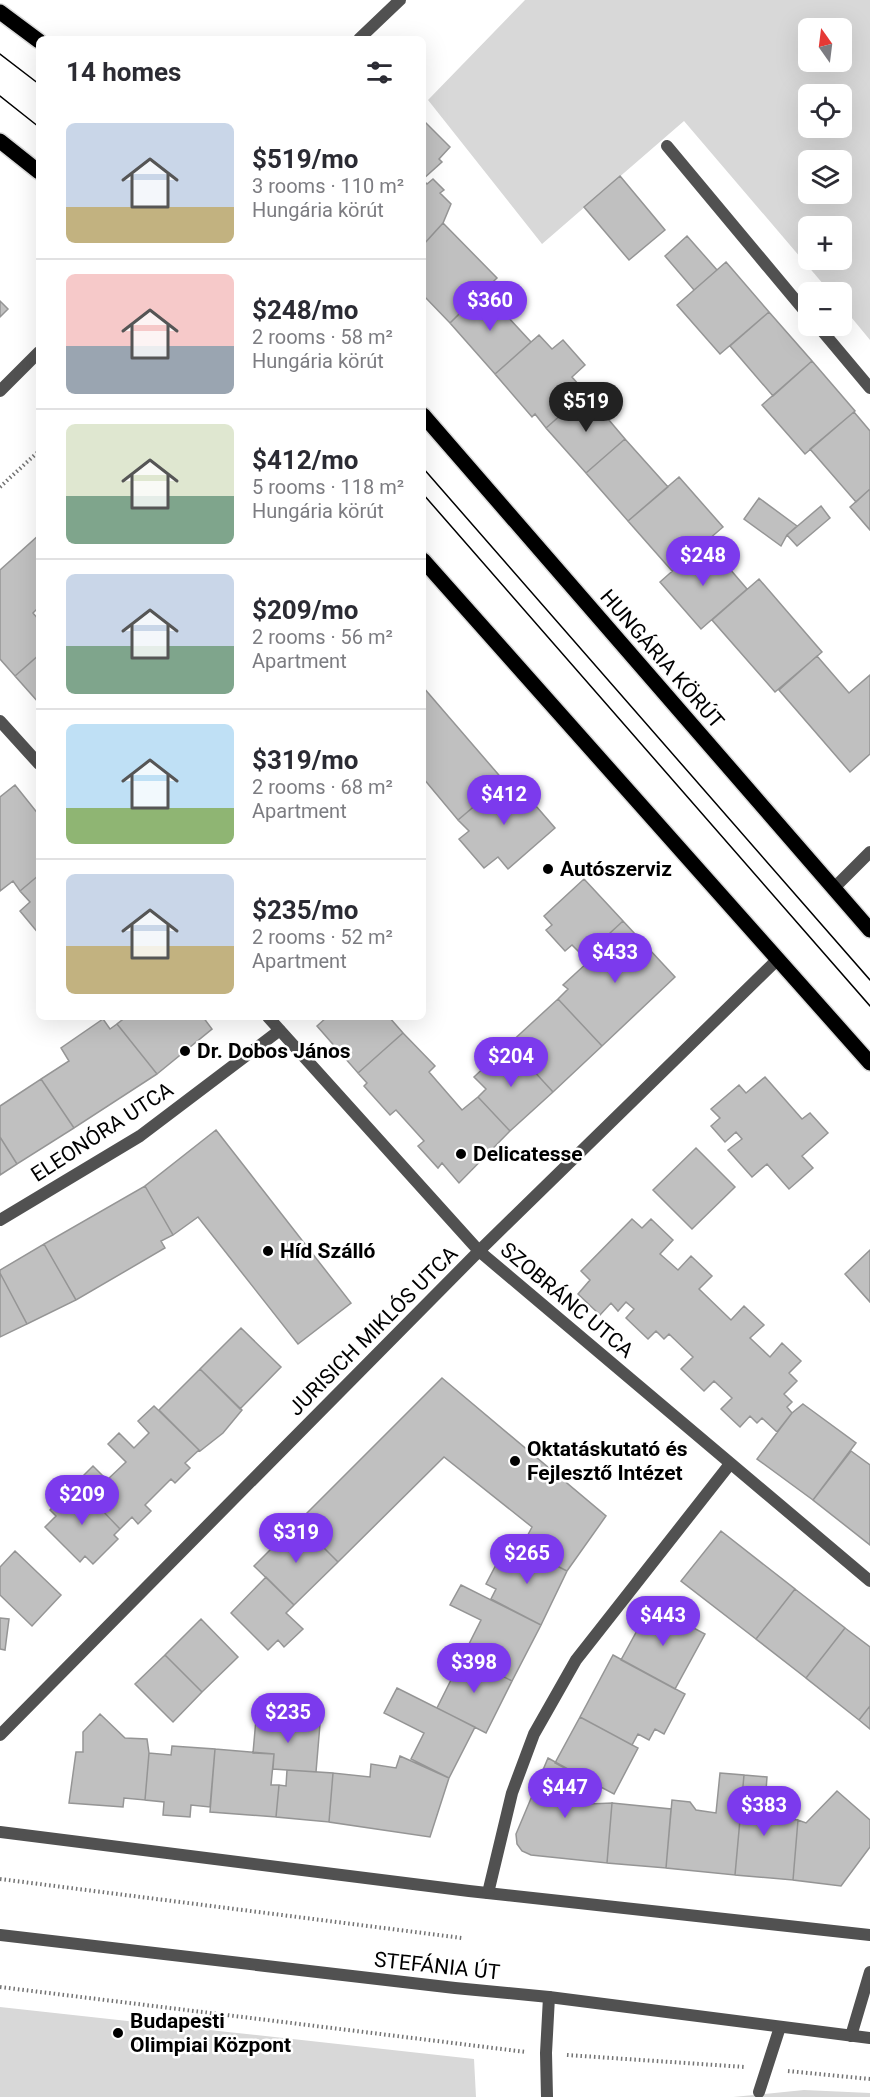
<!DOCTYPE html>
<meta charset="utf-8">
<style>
:root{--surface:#fff;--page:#f2f2f3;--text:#2b2b33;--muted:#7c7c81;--line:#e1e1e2;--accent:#7c3aed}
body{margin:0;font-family:Roboto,sans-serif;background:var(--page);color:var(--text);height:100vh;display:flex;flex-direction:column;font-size:22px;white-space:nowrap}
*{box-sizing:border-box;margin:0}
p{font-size:20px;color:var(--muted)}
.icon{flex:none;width:33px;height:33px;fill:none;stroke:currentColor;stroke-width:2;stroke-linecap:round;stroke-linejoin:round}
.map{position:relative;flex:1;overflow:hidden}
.details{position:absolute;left:36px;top:36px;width:390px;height:984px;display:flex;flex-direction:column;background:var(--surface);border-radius:9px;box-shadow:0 6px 24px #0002}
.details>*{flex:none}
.needle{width:39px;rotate:346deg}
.fabs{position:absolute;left:798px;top:18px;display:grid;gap:12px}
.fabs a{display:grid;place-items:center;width:54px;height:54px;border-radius:9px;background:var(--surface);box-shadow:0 6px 24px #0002;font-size:30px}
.price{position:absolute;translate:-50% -51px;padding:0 14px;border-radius:21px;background:var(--accent);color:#fff;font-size:20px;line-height:39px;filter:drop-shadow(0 2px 3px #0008)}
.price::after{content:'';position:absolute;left:50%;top:36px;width:18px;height:14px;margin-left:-9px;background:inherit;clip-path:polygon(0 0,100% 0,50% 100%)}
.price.active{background:#222;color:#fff}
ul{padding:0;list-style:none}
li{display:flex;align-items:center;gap:18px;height:150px;padding:0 30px}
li+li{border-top:2px solid var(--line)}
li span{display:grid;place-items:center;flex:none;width:168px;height:120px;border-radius:9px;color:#555}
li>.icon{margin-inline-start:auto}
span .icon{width:72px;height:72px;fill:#fffc;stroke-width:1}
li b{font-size:26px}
h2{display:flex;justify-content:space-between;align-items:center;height:72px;padding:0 30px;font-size:26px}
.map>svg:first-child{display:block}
</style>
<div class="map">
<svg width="870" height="2097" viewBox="0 0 870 2097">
<rect width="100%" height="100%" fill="#fff"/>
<path fill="#d8d8d8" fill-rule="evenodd" d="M525,0H870V340L842,306V292H830L684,121L542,244L428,100ZM808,28H842V62H808ZM808,94H842V128H808ZM808,160H842V194H808ZM808,226H842V260H808Z
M0,2007L474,2059L476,2097H0Z
M804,2090L870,2093V2097H733Z"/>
<path fill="#c0c0c0" stroke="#959595" stroke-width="1.5" d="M423,120L450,147L439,159L442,162L423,179Z
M620,176L665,230L629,260L584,207Z
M433,179L444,190L440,193L451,204L443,223L423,245V180L427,184Z
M443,223L497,278L450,323L423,295V245Z
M687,236L717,270L694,290L665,256Z
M726,262L769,312L720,354L677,305Z
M483,290L531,342L495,374L450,323Z
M0,301L8,309L0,317Z
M769,312L812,361L773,396L730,346Z
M539,335L552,349L563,340L585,365L572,377L586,393L546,428L535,414L532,417L495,374Z
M812,361L855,411L805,454L762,405Z
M586,393L625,439L586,473L546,428Z
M854,412L870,431V489L856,502L810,449Z
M625,439L668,487L628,521L586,473Z
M679,477L723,527L672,571L628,521Z
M870,489V530L850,507Z
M759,498L797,526L787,535L781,546L744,519Z
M821,506L830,518L797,546L787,535Z
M39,535V607L33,613L39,620V655L15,676L0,659V570Z
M695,551L706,563L717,554L747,589L701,629L660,582Z
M759,579L822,652L775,692L712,620Z
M39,655V703L15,676Z
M817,656L849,693L870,675V754L850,772L779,690Z
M423,687L504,781L458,820L423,778Z
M510,776L555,828L508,869L498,857L484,868L459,839L469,831L458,820Z
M15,785L39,815V875L20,891L13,881L0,891V797Z
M39,875V934L20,911L30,902L20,891Z
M584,879L623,921L584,957L572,945L565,951L546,930L552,925L544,916Z
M623,921L675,977L602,1046L558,999L568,989L563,985L588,962L584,957Z
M558,999L602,1046L553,1092L509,1044Z
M126,1017H203L212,1029L157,1074L117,1024Z
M327,1017H389L403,1033L358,1073L317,1026Z
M103,1019L110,1029L117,1024L157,1074L74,1128L41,1079L69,1061L61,1048Z
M403,1033L435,1066L429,1072L462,1110L478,1097L510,1131L459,1183L442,1163L438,1168L418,1146L424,1141L396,1110L390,1115L364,1086L367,1083L358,1073Z
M509,1044L553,1092L510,1131L478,1097L486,1089L474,1077Z
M765,1077L802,1119L810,1113L828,1133L802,1156L813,1168L789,1189L767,1164L752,1177L728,1150L742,1139L736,1132L725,1142L711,1126L720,1118L711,1109L739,1085L746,1093Z
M41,1079L74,1128L17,1164L0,1137V1106Z
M216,1130L351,1303L298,1344L198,1217L173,1235L145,1186Z
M0,1137L17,1164L0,1175Z
M696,1148L735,1187L692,1229L653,1190Z
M145,1186L173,1235L161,1241L165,1248L76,1300L44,1244Z
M632,1219L642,1228L651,1219L673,1240L660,1254L678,1270L691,1256L712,1276L699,1289L731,1320L744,1306L764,1325L750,1338L770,1357L782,1343L801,1361L789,1373L797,1381L784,1394L792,1402L787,1407L792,1413L777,1432L762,1418L757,1423L750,1416L740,1427L721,1409L732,1398L714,1381L704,1391L681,1369L693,1357L669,1334L664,1339L656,1331L648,1339L626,1318L634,1309L626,1302L618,1311L611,1303L600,1315L578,1294L590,1280L581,1271Z
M44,1244L76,1300L27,1324L0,1273V1270Z
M870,1250V1302L845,1274Z
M0,1273L27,1324L0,1337Z
M241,1328L281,1367L240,1409L200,1369Z
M200,1369L242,1410L223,1433L200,1451L159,1410Z
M442,1378L606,1516L567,1571L521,1548L532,1527L444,1457L338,1562L298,1522Z
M803,1404L856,1443L813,1500L757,1459L792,1413Z
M154,1406L199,1450L185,1463L190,1468L175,1483L171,1479L145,1505L151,1511L138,1524L132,1517L120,1529L76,1483L93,1466L107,1480L126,1462L108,1444L119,1433L134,1448L149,1433L138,1421Z
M851,1451L870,1465V1545L813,1500Z
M76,1483L120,1529L114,1535L118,1539L93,1564L85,1556L80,1562L45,1527L56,1516L50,1510Z
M298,1522L338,1562L294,1605L254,1566Z
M721,1531L795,1589L756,1639L681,1581Z
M521,1548L567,1571L541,1625L491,1599L496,1589L486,1584L498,1561L511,1568Z
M15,1551L61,1595L32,1626L0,1595V1567Z
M266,1577L294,1605L286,1613L303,1629L284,1647L278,1640L268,1650L231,1613Z
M461,1585L541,1625L512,1681L463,1656L481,1620L450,1605Z
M795,1589L845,1628L806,1678L756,1639Z
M651,1605L705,1634L675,1689L621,1660Z
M0,1618L9,1619L5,1650L0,1649Z
M201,1619L238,1657L202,1692L165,1655Z
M845,1628L870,1647V1706L859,1720L806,1678Z
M165,1655L202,1692L173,1722L135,1684Z
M613,1655L685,1694L664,1734L655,1729L649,1740L638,1734L632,1745L580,1717Z
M463,1656L512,1681L486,1733L437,1708Z
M397,1688L475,1727L449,1778L411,1759L424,1733L384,1713Z
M870,1706V1729L859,1720Z
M100,1714L125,1738L147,1739L149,1753L145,1800L124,1798L123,1807L69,1803L76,1752H83V1732Z
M580,1717L638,1748L614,1794L555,1763Z
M256,1719L320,1724L316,1772L273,1769L274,1754L253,1753Z
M172,1746L215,1749L210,1807L191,1805L190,1817L163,1815L164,1802L145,1800L149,1753L171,1755Z
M215,1749L274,1754L271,1785H279L276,1817L210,1812Z
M400,1756L449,1778L430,1837L329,1822L333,1773L370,1777L371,1764L396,1768Z
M548,1758L595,1784L589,1804L612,1803L607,1863L531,1855L522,1851L517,1844L516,1834Z
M287,1770L333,1773L329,1822L276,1817L279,1785L286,1786Z
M720,1773L744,1775L735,1875L666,1868L672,1800L690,1802L696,1810L716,1813Z
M744,1775L767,1777L764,1817L798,1820L793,1880L735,1875Z
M837,1791L870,1820V1847L841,1886L793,1880L798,1820L806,1823Z
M612,1803L671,1809L666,1868L607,1863Z"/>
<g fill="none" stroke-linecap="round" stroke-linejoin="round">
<defs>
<path id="primary" d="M0,12L39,41
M0,141L39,172
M423,415L870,930
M423,560L870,1063"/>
</defs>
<use href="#primary" stroke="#dbdbdb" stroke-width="18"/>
<path stroke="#737373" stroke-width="4" stroke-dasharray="1.5 3" stroke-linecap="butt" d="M0,487L39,451
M0,1879L462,1938
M0,1987L526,2052
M567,2055L745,2067
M788,2071L870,2079"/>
<path stroke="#515151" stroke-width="12" d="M0,1832L469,1891L870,1935
M759,2092L780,2027"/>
<path stroke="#515151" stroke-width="12" d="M667,146L808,315
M818,326L870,388
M0,721L39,764
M834,888L870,852
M268,1017L479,1251L870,1581
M0,1220L140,1136L280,1030
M0,1735L479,1251L778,959
M488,1893L512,1793L534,1734L576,1660L730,1464
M851,2036L870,1972
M547,2097L546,2053L549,1997"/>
<path stroke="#515151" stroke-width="12" d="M359,39L400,0
M0,391L39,352
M0,1935L455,1988L549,1997L870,2038"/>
<use href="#primary" stroke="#000" stroke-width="15"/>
<path stroke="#000" stroke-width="1.5" d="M0,54L39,84
M0,96L39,127
M423,468L870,980
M423,494L870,1006"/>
</g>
<g fill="#000" stroke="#fff" stroke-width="2">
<circle cx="548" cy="869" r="6"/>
<circle cx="185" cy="1051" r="6"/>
<circle cx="461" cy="1154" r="6"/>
<circle cx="268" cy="1251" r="6"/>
<circle cx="515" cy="1461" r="6"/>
<circle cx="118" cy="2033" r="6"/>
</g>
<g text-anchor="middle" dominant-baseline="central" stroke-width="5" stroke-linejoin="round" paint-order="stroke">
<g font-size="21" fill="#000" stroke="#fff">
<text transform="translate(662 659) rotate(49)">HUNGÁRIA KÖRÚT</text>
<text transform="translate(102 1132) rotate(-33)">ELEONÓRA UTCA</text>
<text transform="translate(567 1300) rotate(40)">SZOBRÁNC UTCA</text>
<text transform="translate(373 1331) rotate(-45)">JURISICH MIKLÓS UTCA</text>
<text transform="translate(437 1966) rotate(6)">STEFÁNIA ÚT</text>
</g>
<g font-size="21" font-weight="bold" fill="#000" stroke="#fff" text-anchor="start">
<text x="560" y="869">Autószerviz</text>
<text x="197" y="1051">Dr. Dobos János</text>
<text x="473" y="1154">Delicatesse</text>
<text x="280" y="1251">Híd Szálló</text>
<text x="527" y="1449">Oktatáskutató és<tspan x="527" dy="24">Fejlesztő Intézet</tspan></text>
<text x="130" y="2021">Budapesti<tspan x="130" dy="24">Olimpiai Központ</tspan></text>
</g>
</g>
</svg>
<div class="fabs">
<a><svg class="needle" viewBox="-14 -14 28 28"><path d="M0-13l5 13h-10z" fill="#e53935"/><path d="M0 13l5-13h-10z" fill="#7c7c81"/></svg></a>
<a><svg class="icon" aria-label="locate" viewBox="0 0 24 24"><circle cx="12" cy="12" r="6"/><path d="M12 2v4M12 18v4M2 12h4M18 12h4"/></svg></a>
<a><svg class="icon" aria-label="layers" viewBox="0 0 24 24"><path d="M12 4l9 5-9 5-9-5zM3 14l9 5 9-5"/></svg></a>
<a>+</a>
<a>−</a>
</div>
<b class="price" style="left:490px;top:332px">$360</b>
<b class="price active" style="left:586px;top:433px">$519</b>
<b class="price" style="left:703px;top:587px">$248</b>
<b class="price" style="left:504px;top:826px">$412</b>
<b class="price" style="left:615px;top:984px">$433</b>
<b class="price" style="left:511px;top:1088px">$204</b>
<b class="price" style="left:82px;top:1526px">$209</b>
<b class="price" style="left:296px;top:1564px">$319</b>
<b class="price" style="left:527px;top:1585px">$265</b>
<b class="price" style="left:663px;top:1647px">$443</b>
<b class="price" style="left:474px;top:1694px">$398</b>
<b class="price" style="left:288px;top:1744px">$235</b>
<b class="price" style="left:565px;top:1819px">$447</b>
<b class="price" style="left:764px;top:1837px">$383</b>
<section class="details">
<h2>14 homes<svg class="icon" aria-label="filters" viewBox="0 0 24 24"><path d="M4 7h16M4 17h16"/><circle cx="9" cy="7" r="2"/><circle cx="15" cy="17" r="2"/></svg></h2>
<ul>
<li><span style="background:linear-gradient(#c9d6e8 70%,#c2b280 0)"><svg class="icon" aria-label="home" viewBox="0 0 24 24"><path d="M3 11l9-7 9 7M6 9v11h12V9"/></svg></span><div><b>$519/mo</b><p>3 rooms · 110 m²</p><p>Hungária körút</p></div></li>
<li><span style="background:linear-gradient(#f6c9c9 60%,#9aa5b1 0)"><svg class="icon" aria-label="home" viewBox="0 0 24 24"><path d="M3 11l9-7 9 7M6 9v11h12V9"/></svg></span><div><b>$248/mo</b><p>2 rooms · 58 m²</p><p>Hungária körút</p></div></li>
<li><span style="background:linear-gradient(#dfe7d0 60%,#7fa58c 0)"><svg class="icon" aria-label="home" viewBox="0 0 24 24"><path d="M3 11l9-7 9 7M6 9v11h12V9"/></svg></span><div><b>$412/mo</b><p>5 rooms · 118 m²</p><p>Hungária körút</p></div></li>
<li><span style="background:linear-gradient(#c9d6e8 60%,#7fa58c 0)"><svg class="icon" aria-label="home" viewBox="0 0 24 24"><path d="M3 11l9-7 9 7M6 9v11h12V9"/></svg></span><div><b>$209/mo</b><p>2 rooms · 56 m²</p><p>Apartment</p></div></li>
<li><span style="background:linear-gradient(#bfe0f5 70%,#8fb573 0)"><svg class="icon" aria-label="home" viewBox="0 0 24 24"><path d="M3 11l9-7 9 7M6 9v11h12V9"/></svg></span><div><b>$319/mo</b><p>2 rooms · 68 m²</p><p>Apartment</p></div></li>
<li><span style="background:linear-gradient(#c9d6e8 60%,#c2b280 0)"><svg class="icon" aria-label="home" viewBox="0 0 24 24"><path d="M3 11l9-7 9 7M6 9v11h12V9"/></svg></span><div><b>$235/mo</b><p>2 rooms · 52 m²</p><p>Apartment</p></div></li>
</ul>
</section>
</div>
